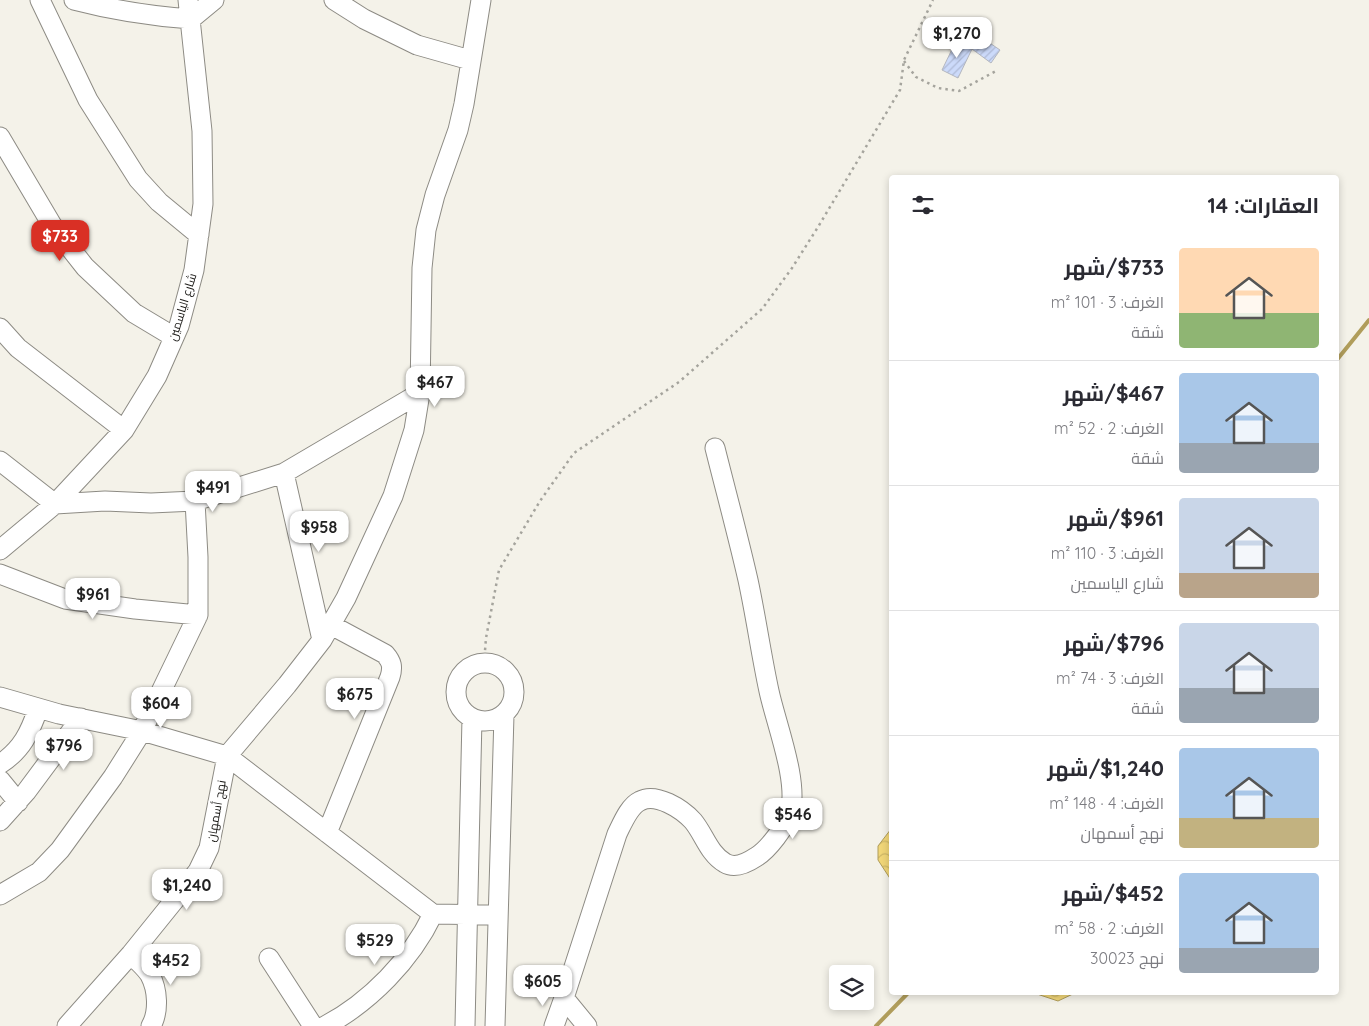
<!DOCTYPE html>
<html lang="ar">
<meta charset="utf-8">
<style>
:root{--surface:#fff;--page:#f7f7f7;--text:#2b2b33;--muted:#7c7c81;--line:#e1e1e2;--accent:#d93025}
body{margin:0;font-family:Quicksand,Cairo,sans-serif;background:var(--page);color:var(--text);direction:rtl;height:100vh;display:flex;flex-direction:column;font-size:19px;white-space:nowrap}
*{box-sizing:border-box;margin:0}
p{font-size:16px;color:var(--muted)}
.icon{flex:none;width:28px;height:28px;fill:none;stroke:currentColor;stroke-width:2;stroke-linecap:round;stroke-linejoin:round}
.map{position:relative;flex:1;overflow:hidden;direction:ltr}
.panel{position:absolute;left:889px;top:175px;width:450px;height:820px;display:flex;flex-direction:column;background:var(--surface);border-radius:5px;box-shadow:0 2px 8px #0003;direction:rtl}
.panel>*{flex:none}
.fabs{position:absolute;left:829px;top:965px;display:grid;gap:10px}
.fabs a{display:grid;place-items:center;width:45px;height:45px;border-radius:5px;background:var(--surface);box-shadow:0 2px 8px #0003;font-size:25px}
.price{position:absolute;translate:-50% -42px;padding:0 11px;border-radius:10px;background:#fff;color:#222;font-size:16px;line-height:32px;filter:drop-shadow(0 1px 2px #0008)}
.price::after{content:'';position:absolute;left:50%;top:30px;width:15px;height:11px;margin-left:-8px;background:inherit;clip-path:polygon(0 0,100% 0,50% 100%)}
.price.active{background:var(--accent);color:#fff}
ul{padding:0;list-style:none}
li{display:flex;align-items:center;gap:15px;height:125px;padding:0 20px}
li+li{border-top:1px solid var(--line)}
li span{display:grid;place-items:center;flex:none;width:140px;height:100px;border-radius:5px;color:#555}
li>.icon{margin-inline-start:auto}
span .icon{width:60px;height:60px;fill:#fffc;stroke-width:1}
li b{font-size:21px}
h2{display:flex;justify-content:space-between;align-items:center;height:60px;padding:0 20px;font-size:21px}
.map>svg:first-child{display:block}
</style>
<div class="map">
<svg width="1369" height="1026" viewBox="0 0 1369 1026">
<defs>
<pattern id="water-waves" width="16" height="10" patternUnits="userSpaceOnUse" patternTransform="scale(1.25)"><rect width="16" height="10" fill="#f1d678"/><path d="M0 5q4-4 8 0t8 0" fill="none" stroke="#ceb767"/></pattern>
<pattern id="building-hatch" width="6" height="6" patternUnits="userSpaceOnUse" patternTransform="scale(1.25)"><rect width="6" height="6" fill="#ccdafa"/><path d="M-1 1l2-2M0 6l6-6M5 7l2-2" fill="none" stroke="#afbad6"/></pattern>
</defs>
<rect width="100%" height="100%" fill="#f4f2e9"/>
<path fill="url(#water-waves)" stroke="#b09d5b" d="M891,829V880L878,860V846Z
M1034,993H1075L1058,1001Z"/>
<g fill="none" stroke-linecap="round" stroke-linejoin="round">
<path stroke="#b09d5b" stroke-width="4" d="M1336,361L1369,320
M876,1026L909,992"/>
</g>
<path fill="url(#building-hatch)" stroke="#b4b7bf" d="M981,37L1000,50L991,63L972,49Z
M956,41L972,49L958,78L942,70Z"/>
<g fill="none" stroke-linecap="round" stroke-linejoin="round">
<defs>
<path id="minor" d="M40,0L88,100L138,179L159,202L199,235
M74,0C112,10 151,16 191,19L214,0
M334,0L364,19L417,45L470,60
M0,137L52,225L85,267L134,313L174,337
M0,328L18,348L124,430
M0,461L55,504L105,501L151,503L195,501L284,473L420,393
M284,473L322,640
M0,550L55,504L124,430L157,376L179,326L194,270L203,204L202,131L188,0
M0,574L65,599L135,609L198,615
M456 692a29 29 0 1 1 58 0a29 29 0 1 1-58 0Z
M0,697L59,714L142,731L227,756L433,914L497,915
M0,764C22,750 30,732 38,709
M0,780L18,802
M0,821L26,792L81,718
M327,833L390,677C393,667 392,662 385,654L331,625
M0,895L39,872L60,850L113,777L142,731L198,615V557L195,501
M131,954C137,961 145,967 150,975C158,990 159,1012 151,1026
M269,958L313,1026
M67,1026L131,954L198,871L209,848L227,756L287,685L322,640L346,598L393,496L414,430L420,393L422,268L426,230L435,195L458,130L464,104L481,0
M325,1026C370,1002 411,960 433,914
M465,1026L472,718
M495,1026L504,715
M554,1026L564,998
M587,1026L564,998L617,834C622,824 629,806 640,801C656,792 682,809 693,821C704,834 709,854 725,863C735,869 747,863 756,857C768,850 786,826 790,813C799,781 776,724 769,691C761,654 756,617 748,580C738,536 726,492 715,448"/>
</defs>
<use href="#minor" stroke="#8d8b84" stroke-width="21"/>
<path stroke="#a5a49d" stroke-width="2.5" stroke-dasharray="2.5 4" stroke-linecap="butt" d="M904,61L916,77L938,88L959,91L996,71
M484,663L486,638L499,570L540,501L574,453L679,382L762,309L792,268L818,227L900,90L904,60L933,0"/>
<use href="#minor" stroke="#fff" stroke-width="19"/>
</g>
<g text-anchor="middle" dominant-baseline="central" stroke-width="4" stroke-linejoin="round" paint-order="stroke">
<g font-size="12" fill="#1a1916" stroke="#fff">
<text transform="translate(182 307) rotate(-73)">شارع الياسمين</text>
<text transform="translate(216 811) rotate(-80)">نهج أسمهان</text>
</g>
</g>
</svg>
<div class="fabs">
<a><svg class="icon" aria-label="layers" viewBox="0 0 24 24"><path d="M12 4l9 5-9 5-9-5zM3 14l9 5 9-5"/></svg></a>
</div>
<b class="price" style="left:957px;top:59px">$1,270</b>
<b class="price active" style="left:60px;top:262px">$733</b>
<b class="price" style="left:435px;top:408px">$467</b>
<b class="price" style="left:213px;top:513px">$491</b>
<b class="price" style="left:319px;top:553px">$958</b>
<b class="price" style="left:93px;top:620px">$961</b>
<b class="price" style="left:355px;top:720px">$675</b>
<b class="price" style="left:161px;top:729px">$604</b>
<b class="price" style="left:64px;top:771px">$796</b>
<b class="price" style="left:793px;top:840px">$546</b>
<b class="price" style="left:187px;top:911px">$1,240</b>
<b class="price" style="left:375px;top:966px">$529</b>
<b class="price" style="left:171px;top:986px">$452</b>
<b class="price" style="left:543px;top:1007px">$605</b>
<section class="panel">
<h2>العقارات: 14<svg class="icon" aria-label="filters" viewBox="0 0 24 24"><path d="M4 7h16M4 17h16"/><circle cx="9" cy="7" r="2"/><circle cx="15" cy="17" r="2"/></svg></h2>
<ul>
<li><span style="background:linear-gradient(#ffd9b3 65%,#8fb573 0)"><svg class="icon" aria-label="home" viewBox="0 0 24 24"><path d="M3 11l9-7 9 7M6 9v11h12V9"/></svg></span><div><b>$733/شهر</b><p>الغرف: 3 · 101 m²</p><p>شقة</p></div></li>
<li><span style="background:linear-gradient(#a9c7e8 70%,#9aa5b1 0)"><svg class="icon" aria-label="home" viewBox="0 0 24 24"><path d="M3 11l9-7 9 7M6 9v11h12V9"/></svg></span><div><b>$467/شهر</b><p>الغرف: 2 · 52 m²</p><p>شقة</p></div></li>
<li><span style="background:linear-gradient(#c9d6e8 75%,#b9a48a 0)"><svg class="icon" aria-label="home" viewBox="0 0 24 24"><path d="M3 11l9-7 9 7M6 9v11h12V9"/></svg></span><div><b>$961/شهر</b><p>الغرف: 3 · 110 m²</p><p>شارع الياسمين</p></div></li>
<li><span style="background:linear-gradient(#c9d6e8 65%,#9aa5b1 0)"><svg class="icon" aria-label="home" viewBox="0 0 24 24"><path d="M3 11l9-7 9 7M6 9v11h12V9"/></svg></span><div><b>$796/شهر</b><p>الغرف: 3 · 74 m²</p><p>شقة</p></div></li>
<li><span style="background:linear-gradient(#a9c7e8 70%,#c2b280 0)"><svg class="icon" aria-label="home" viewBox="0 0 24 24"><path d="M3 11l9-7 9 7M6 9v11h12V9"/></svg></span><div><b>$1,240/شهر</b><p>الغرف: 4 · 148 m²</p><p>نهج أسمهان</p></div></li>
<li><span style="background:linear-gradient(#a9c7e8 75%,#9aa5b1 0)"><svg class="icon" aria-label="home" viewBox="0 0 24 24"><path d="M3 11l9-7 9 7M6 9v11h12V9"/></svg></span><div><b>$452/شهر</b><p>الغرف: 2 · 58 m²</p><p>نهج 30023</p></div></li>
</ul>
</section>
</div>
